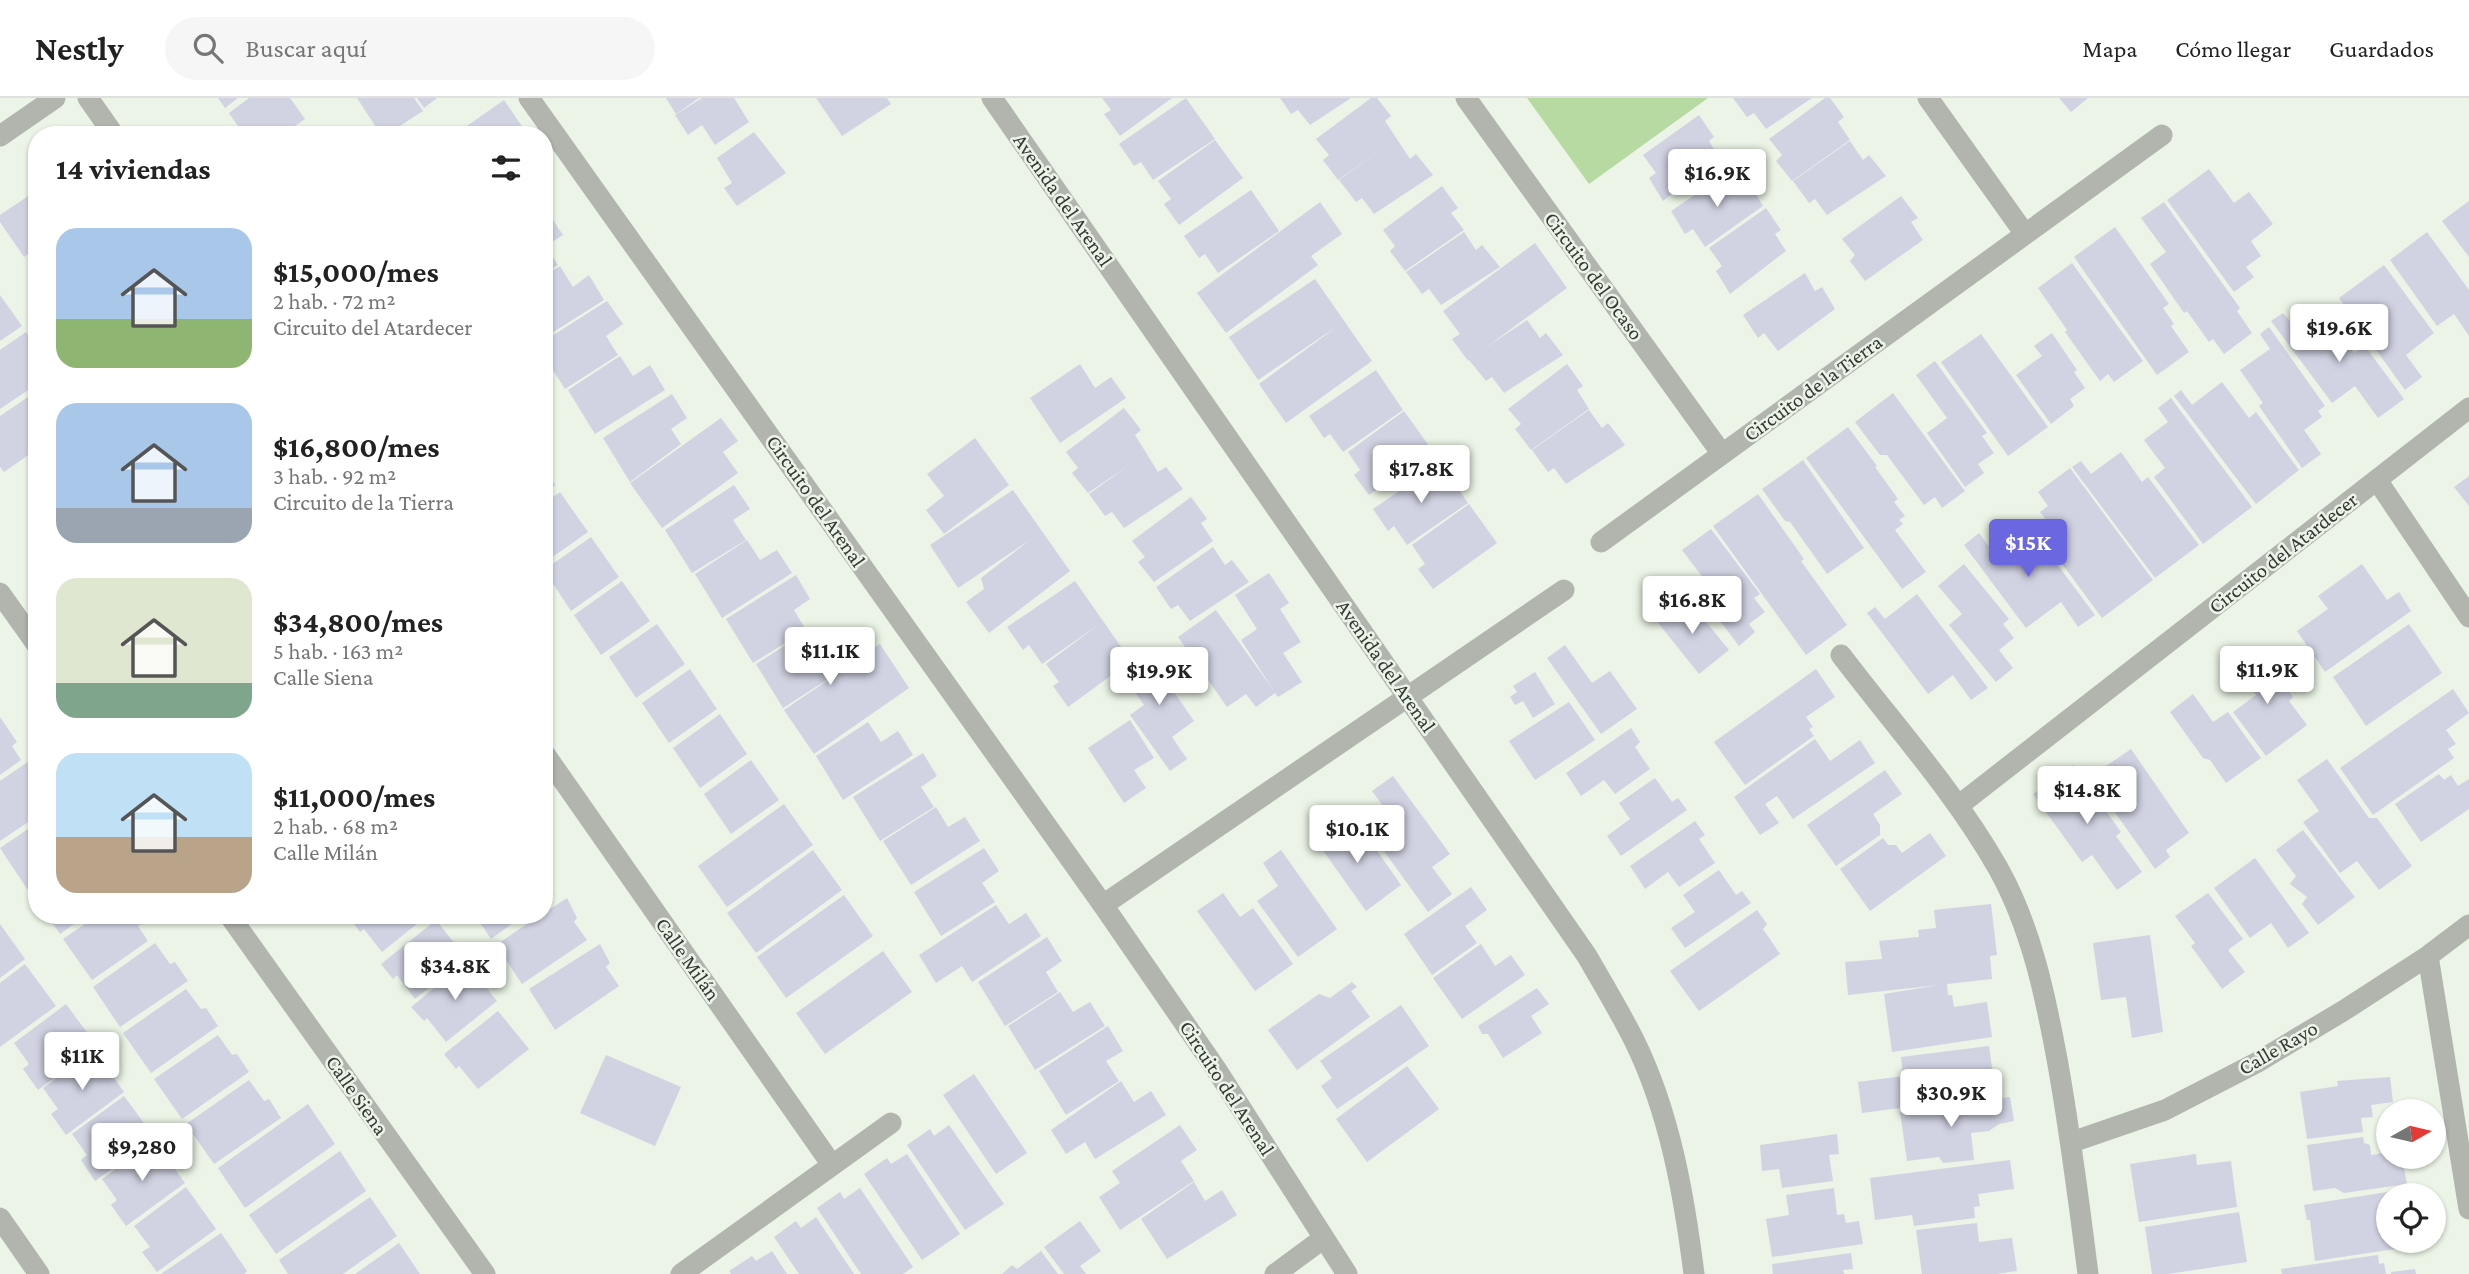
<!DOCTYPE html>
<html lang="es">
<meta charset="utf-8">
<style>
:root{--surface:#fff;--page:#f6f6f6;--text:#222;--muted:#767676;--line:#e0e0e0;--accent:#6a67e1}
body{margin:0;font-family:"Crimson Pro",serif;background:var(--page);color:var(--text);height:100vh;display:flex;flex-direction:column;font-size:26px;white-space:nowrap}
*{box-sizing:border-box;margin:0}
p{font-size:23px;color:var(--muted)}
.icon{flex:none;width:38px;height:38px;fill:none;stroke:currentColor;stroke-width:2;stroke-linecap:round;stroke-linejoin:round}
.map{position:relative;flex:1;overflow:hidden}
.side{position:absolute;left:28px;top:28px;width:525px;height:798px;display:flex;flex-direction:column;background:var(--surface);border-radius:28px;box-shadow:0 2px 5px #0004}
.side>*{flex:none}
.needle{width:46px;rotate:82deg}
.tools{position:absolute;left:2376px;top:1001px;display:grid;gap:14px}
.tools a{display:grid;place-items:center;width:70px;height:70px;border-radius:50%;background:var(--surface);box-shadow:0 2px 5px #0004;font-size:35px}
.price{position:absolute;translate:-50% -60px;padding:0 16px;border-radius:7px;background:#fff;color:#222;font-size:23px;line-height:46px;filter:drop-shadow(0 2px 4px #0008)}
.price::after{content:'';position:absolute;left:50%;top:42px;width:21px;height:16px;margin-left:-10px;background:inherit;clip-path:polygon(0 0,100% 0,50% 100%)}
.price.current{background:var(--accent);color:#fff}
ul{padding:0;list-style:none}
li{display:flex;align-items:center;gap:21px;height:175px;padding:0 28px}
li span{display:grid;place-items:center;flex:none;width:196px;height:140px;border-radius:21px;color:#555}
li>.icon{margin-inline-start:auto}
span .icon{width:84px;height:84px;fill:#fffc;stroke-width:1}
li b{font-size:30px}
h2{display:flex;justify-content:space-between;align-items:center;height:84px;padding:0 28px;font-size:30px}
header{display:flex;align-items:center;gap:42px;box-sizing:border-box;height:98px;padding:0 35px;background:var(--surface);border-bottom:2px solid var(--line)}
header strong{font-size:33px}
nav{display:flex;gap:38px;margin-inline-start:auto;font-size:24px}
.search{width:490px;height:63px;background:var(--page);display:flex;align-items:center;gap:18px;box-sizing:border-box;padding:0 24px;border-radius:38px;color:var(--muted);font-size:26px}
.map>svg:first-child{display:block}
</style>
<header>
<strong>Nestly</strong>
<div class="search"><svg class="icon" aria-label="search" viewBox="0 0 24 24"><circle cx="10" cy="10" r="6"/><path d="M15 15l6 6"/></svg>Buscar aquí</div>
<nav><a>Mapa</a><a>Cómo llegar</a><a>Guardados</a></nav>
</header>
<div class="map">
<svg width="2469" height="1176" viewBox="0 0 2469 1176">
<rect width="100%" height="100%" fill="#ebf4e6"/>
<path fill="#b6daa2" d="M1527,0H1708L1589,86Z"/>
<path fill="#d1d3e3" d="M218,0H238L225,10Z
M249,0H290L305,21L282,37H244L229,15Z
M357,0H414L423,13L386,37H381Z
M417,0H437L424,10Z
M666,0H699L676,16Z
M702,0H734L749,24L715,47L702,27L688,37L675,17Z
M816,0H887L891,6L842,38Z
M1102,0H1172L1120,38L1104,16L1111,12Z
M1186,0L1215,41L1153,82L1141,64L1134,68L1119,46Z
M1280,0H1351L1310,27L1298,12L1291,16Z
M1371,0H1377L1391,18L1385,23L1410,61L1416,56L1433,77L1374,116L1362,100L1356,104L1339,82L1379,53L1338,82L1323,62L1329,57L1316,41Z
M1733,0H1812L1766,31L1754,15L1747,19Z
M1825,0H1830L1844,19L1838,24L1850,42L1792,83L1776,63L1782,57L1769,41Z
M2059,0H2088L2071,14Z
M504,2L528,37H454Z
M1699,17L1714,39L1709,43L1719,60L1663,103L1649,80L1656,75L1643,57Z
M307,28L313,37H295Z
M754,34L786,75L737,108L724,90L732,85L717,60Z
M1215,42L1243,80L1179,127L1164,106L1171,101L1158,83Z
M1850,43L1863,62L1869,57L1886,78L1827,117L1815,101L1809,105L1793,83Z
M2209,71L2234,105L2249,94L2273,126L2251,143L2261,158L2246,169L2254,179L2234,194L2167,102Z
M1732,72L1742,90L1750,86L1763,108L1705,149L1693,131L1685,136L1671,113Z
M1442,88L1458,110L1451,115L1464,132L1405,173L1390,153L1395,148L1383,132Z
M37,92V150L24,159L0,124V117Z
M1251,92L1279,133L1218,175L1205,156L1199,160L1184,138Z
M1901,98L1918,120L1911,124L1923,142L1865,183L1850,163L1855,157L1842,141Z
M2469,103V159L2442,123Z
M1320,104L1342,136L1311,158L1318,167L1226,235L1197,195Z
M2164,104L2240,210L2237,213L2252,235L2224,256L2213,241L2209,244L2187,213L2184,215L2150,166L2166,154L2141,120Z
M1766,110L1781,132L1775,136L1786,153L1730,196L1716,173L1722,168L1709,150Z
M547,113L563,137L546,148L558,167L544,176V115Z
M2115,129L2169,206L2163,210L2174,226L2171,228L2189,254L2157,277L2074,159Z
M1464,134L1476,152L1482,147L1500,169L1441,207L1429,191L1422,196L1406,174Z
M2427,134L2469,192V238L2454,216L2437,228L2390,162Z
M1535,145L1567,190L1488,248L1527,222L1540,240L1546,235L1563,257L1504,295L1492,279L1486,283L1469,262L1468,263L1452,241L1460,236L1443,213Z
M37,159V176L29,164Z
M2072,165L2143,263L2114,284L2108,276L2100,283L2065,234L2067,232L2038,190Z
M2384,167L2434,235L2406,257L2422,279L2405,292L2339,200Z
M560,168L573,189L589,177L604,202L544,240V178Z
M1805,175L1815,193L1822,189L1835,211L1778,253L1764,235L1758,240L1743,217Z
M1315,181L1372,263L1286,325L1259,286L1339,227L1258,282L1229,239Z
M0,197L22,228L0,243Z
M607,203L623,226L606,238L618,257L565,291L544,258V243Z
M2283,215L2300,235L2325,216L2354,255L2365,248L2404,301L2378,320L2355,288L2332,305L2271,223Z
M2269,229L2325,308L2318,313L2322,319L2304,332L2321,356L2302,370L2259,308L2263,305L2240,272L2270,251L2260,236Z
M26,234L37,250V286L0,311V252Z
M2052,235L2077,272L2074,274L2085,290L2070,301L2074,308L2051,326L2016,277L2042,258L2034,248Z
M1981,236L2048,329L2008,358L1941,264Z
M620,258L633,278L650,267L665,292L595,336L568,292Z
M1935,263L1987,335L1982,338L1994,355L1978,366L1984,375L1965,389L1927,335L1947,320L1916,277Z
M1080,266L1095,290L1111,279L1126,300L1060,345L1030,300Z
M1567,266L1583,288L1577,292L1589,311L1531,352L1515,331L1521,326L1508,311Z
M1376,272L1403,312L1343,354L1330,336L1324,340L1309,318Z
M2222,284L2249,320L2256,314L2299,372L2256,406L2174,298L2181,292L2192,307Z
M37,293V351L4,374L0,369V318Z
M1893,295L1965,393L1942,410L1935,399L1924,407L1887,357H1880L1855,324Z
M672,296L687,320L671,331L681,346L630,384L603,340Z
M2171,300L2252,409L2203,446L2154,379L2165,370L2144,342L2168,324L2158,310Z
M1124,310L1141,332L1135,337L1158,374L1166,369L1183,391L1124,430L1112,414L1105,418L1089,396L1129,367L1088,395L1072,375L1078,370L1066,354Z
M1589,312L1602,330L1608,325L1625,347L1566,386L1554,370L1548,374L1532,352Z
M1404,313L1432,352L1369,397L1354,377L1360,372L1348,354Z
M721,320L738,343L723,354L738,375L662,430L630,385Z
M1848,329L1877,368L1875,369L1898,401L1894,404L1905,418L1899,422L1903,426L1895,432L1926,474L1902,491L1806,360Z
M975,340L1009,387L944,436L926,412L944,398L927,376Z
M2121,354L2142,384L2148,379L2199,447L2155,480L2072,369L2081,363L2091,376Z
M1803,362L1864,450L1827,476L1790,424L1785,423L1762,391Z
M1440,365L1468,405L1407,447L1394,428L1388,433L1373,411Z
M2070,370L2153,482L2102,520L2052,452L2062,443L2040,414L2048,408L2038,394Z
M544,373L555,387L544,394Z
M2469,378V408L2454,389Z
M734,387L750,411L733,422L746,442L692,475L665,432Z
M1013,392L1070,473L989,535L966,504L984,491L981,480L1030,442L958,490L930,447Z
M560,394L588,434L544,465V405Z
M1758,396L1804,461L1801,463L1847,527L1806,557L1713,428Z
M1191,399L1207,421L1201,425L1213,443L1154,484L1138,464L1145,459L1132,443Z
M1469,406L1497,445L1433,491L1418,471L1425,466L1412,447Z
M2019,428L2044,463L2051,458L2095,517L2078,529L2061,504L2026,530L1964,447L1979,435L1990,450Z
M1711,431L1760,496L1754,500L1765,514L1749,526L1755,534L1739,548L1701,498L1711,490L1682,452Z
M591,439L619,479L571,513L544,472Z
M747,442L760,462L777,452L792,475L722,520L695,476Z
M1213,449L1225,467L1232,462L1249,484L1190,523L1178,507L1171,511L1156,489Z
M1964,466L2009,521L2003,526L2014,540L1999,552L2013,570L1996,584L1949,527L1962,516L1938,488Z
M2362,466L2387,502L2399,494L2411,513L2325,574L2297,533L2328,511L2318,498Z
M1269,475L1289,505L1280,511L1301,544L1283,555L1302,584L1278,599L1275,595L1256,609L1246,596L1227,609L1178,539L1216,512L1274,593L1241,542L1257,531L1235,497Z
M796,477L810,501L794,512L806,532L753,565L726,521Z
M622,483L650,523L601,557L574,517Z
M1075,483L1131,563L1068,609L1053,588L1059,584L1046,566L1098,527L1042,566L1029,547L1023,552L1007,529Z
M1917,496L1988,590L1971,602L1953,577L1928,596L1867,515L1875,509L1885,521Z
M1690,504L1729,552L1699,576L1655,521L1674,506L1680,513Z
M657,526L685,566L636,600L609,559Z
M2409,526L2442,575L2366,628L2333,579Z
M809,532L821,552L838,542L852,565L880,546L909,590L814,656L784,612L850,567L783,610L756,566Z
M1565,547L1592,585L1610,573L1637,611L1601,636L1547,560Z
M1160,551L1182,583L1172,591L1194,623L1172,639L1187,661L1170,673L1130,617L1144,607L1123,577Z
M2259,552L2293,599L2289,603L2307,627L2266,658L2233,614L2256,597L2236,570Z
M690,571L717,611L669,645L642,605Z
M1816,571L1835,599L1806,619L1813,629L1809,631L1814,638L1745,687L1714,644Z
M1535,574L1555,606L1533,620L1523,603L1515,607L1510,599L1517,594L1513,588Z
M2453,591L2469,615L2446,632L2456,646L2448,651L2454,660L2373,717L2340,670Z
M2193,596L2213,624L2228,614L2261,660L2226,685L2210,662L2203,660L2170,614Z
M1569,604L1595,642L1535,682L1509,643Z
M720,616L747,656L700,690L673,650Z
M0,619L17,644L12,648L21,662L0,677Z
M1130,622L1154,660L1134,672L1146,690L1124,705L1088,650Z
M868,624L881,644L898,633L913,657L843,702L816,658Z
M1631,630L1640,644L1635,649L1650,671L1615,696L1604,682L1581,698L1566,675Z
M1815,641L1830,663L1860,642L1875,665L1793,721L1777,698L1765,706L1779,725L1760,737L1734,699Z
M2131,651L2189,735L2166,752L2170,759L2155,771L2090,679Z
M923,655L937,678L921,689L934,709L880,743L853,699Z
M32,661L37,668V718L0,743V683Z
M2327,661L2369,720H2377L2412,768L2379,792L2357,763L2340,775L2303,724L2319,713L2297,682Z
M751,662L779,702L731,736L704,696Z
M2073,667L2121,734L2116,738L2142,774L2117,792L2092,757L2082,764L2033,696Z
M1885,672L1902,696L1873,716L1880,727V737L1836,768L1807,727Z
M2439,676L2444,682L2451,677L2458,688L2469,681V711L2421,744L2395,706Z
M1393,678L1450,756L1432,769L1452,796L1428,814L1376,742L1397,727L1372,693Z
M1655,680L1672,704L1678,700L1687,712L1621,758L1607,738L1630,721L1619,705Z
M784,706L813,747L727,809L698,768Z
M936,709L948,729L965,719L980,743L911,787L883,743Z
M1336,720L1359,753L1371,744L1401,787L1366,813L1312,737Z
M1695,723L1705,737L1699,741L1715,765L1679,789L1668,774L1645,791L1630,768Z
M37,725V784L27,791L0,750Z
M2303,732L2355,799L2318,827L2302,806L2307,799L2290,786L2296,778L2276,752Z
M1930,735L1946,758L1870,813L1840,771L1883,740L1888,747H1896L1902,755Z
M984,750L999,773L982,785L995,804L941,838L914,794Z
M813,752L842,792L756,855L727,815Z
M1281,752L1337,831L1298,859L1257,803L1278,788L1263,765Z
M2255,760L2309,835L2288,850L2271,825L2250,840L2214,790Z
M1719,772L1736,797L1742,793L1751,805L1685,850L1671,830L1695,814L1683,797Z
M544,783L554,797L544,803Z
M1471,789L1487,812L1465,828L1477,845L1432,877L1404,836Z
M1223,795L1240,819L1253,810L1293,866L1255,893L1197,813Z
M2208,795L2243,841L2228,852L2245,874L2222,891L2191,848L2195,845L2175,818Z
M844,797L873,838L786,900L757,859Z
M567,800L577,820L574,824L587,842L522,886L496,847L540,817H544V815Z
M1991,806L1997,857L1990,858L1992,881L1947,886L1948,897H1952L1954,909L1987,904L1992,939L1892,954L1884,896L1939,887L1848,897L1845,864L1882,861L1879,843L1919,839L1918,832L1936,830L1934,812Z
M996,807L1009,826L1026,815L1041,838L972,884L962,868L936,885L919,857Z
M1757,812L1767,826L1763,831L1780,856L1699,913L1670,873Z
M47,817H87L60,836Z
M98,817H138L144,825L138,828L148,843L92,882L63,841Z
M350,817H428L382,854L364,831L360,834L348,818Z
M475,817H524L491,841Z
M436,822L466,860L415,901L397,877L393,881L381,866Z
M0,826L25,861L0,880Z
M2150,837L2163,934L2132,940L2126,899L2101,902L2093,845Z
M1047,839L1062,863L1046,874L1058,894L1005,928L978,884Z
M155,845L170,866L175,864L188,883L120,929L93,889Z
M600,846L610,865L606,869L619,888L555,932L529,891Z
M1481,846L1495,868L1511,857L1525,877L1462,921L1433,880Z
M883,853L912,894L825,956L796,915Z
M466,864L497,903L446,944L427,920L424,923L411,909Z
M25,866L56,908L0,949V885Z
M1352,884L1357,889L1351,893L1370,919L1297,972L1268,932L1319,896L1330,900Z
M1537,890L1549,906L1531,918L1542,935L1503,960L1488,936H1482L1478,928Z
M186,891L201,911L206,910L218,928L151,975L123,935Z
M1060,894L1073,914L1090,904L1105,928L1035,972L1008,928Z
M66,906L97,948L38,992L23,971L29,966L14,945Z
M1401,907L1429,948L1337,1011L1321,988L1332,980L1320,963Z
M498,913L529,951L478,991L459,968L456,971L444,956Z
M1108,928L1123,953L1106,963L1119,983L1066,1017L1039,973Z
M218,937L232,957L237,956L249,974L182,1021L154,981Z
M1989,948L1995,991L1961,996V1002L1862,1015L1858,984L1903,978L1901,959Z
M95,952L124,994L66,1037L51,1016L58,1011L43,990Z
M606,957L681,989L655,1048L580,1015Z
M1407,968L1439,1011L1367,1064L1336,1021Z
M974,976L1027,1055L996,1076L943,997Z
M2390,979L2393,1004L2371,1007L2373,1019L2361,1020L2363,1034L2307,1041L2300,994L2338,988L2337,983Z
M249,982L264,1003L269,1001L281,1020L214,1066L186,1026Z
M1121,983L1134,1004L1151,993L1166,1017L1095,1061L1085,1044L1066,1056L1051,1032Z
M124,998L155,1040L95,1083L81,1062L87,1057L72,1036Z
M2010,999L2014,1023L1999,1026L1989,1033L1971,1035L1974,1062L1943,1065L1939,1059L1907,1063L1900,1014Z
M308,1006L335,1046L245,1110L218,1070Z
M949,1027L1004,1106L965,1132L907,1047L930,1031L934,1038Z
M1180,1027L1197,1052L1181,1063L1194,1083L1120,1132L1099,1099L1120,1085L1112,1073Z
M1837,1036L1839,1056L1829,1057L1833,1083L1782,1090L1779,1071L1762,1073L1760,1047Z
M2363,1039L2364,1045L2370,1047L2371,1057L2389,1054V1059H2402L2407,1086L2344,1095L2335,1090L2313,1093L2307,1047Z
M155,1043L185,1085L126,1128L111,1107L117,1102L102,1081Z
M340,1053L366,1093L276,1156L249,1117Z
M907,1056L960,1136L922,1162L864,1076L887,1060L891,1066Z
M2196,1056L2197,1067L2231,1063L2237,1109L2139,1124L2130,1066Z
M2010,1062L2014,1091L1978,1096L1980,1108L1974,1109L1975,1120L1914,1128L1912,1117L1875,1122L1870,1080Z
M1194,1084L1205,1103L1222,1092L1237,1117L1167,1161L1141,1121Z
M186,1089L216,1131L157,1174L142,1154L150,1149L134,1128Z
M860,1090L913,1169L903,1176H861L817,1110L840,1094L844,1101Z
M1834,1090L1837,1117L1844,1116L1846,1125L1859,1123L1863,1146L1772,1159L1766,1121L1789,1117L1786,1097Z
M2407,1091L2408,1097H2389V1143H2414L2415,1148L2315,1163L2310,1122H2307L2304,1107Z
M370,1099L397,1138L343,1176H288L279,1162Z
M2239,1114L2247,1164L2168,1176H2152L2145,1129Z
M816,1119L854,1176H799L774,1139L796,1123L801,1130Z
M1080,1123L1101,1153L1080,1168L1086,1176H1064L1044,1149Z
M1977,1125L1979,1144L2012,1140L2017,1173L1996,1176H1922L1916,1132Z
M221,1135L247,1173L244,1176H161Z
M399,1145L420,1176H355Z
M772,1153L787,1176H731L729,1173L752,1158L756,1163Z
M1041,1153L1058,1176H1002L1012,1167L1017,1171Z
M1851,1155L1853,1171L1843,1172L1844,1176H1773L1772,1166Z
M2378,1157L2379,1166L2384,1165L2386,1176H2282L2281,1171Z
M2415,1171L2416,1176H2391V1174Z"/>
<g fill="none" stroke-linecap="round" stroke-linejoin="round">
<path stroke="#b1b5ae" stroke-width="21" d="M88,0L114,37
M529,0L1103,807L1216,971L1347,1176
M992,0L1587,858C1603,886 1620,914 1634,942C1670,1015 1684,1097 1694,1176
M1466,0L1722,356
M1928,0L2025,136
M0,38L55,0
M2377,382L2469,519
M1601,444L2162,37
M0,495L37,547
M1841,557C1894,627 1955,694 1998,770C2031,829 2045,896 2057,961C2070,1033 2079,1104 2088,1176
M544,655L832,1067
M1958,708L2469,310
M1103,807L1564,492
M229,817L485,1176
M2428,858L2469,1111
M2072,1044L2165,1012L2256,965L2343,913L2428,858L2469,827
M0,1120L39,1176
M681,1176L891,1025
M1275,1176L1324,1140"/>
</g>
<g text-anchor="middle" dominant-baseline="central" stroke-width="5" stroke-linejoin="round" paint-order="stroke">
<g font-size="21" fill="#353933" stroke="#ebf4e6">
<text transform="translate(1063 102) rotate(55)">Avenida del Arenal</text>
<text transform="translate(1594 178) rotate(54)">Circuito del Ocaso</text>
<text transform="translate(1813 290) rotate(-36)">Circuito de la Tierra</text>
<text transform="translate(816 403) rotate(55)">Circuito del Arenal</text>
<text transform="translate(2283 455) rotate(-38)">Circuito del Atardecer</text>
<text transform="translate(1386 568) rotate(55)">Avenida del Arenal</text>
<text transform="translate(688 861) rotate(55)">Calle Milán</text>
<text transform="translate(2278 950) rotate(-30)">Calle Rayo</text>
<text transform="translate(1227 990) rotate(57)">Circuito del Arenal</text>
<text transform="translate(357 997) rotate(55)">Calle Siena</text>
</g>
</g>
</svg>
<div class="tools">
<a><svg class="needle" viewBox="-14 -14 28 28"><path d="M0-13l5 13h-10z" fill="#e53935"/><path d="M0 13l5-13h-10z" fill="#767676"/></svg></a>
<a><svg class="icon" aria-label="locate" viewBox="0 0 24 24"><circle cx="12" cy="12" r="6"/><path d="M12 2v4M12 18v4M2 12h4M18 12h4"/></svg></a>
</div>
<b class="price" style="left:1717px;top:111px">$16.9K</b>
<b class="price" style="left:2339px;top:266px">$19.6K</b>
<b class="price" style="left:1421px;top:407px">$17.8K</b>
<b class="price current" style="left:2028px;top:481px">$15K</b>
<b class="price" style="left:1692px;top:538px">$16.8K</b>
<b class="price" style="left:830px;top:589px">$11.1K</b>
<b class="price" style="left:2267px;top:608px">$11.9K</b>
<b class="price" style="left:1159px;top:609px">$19.9K</b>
<b class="price" style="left:2087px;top:728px">$14.8K</b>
<b class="price" style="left:1357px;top:767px">$10.1K</b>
<b class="price" style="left:455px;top:904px">$34.8K</b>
<b class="price" style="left:82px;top:994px">$11K</b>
<b class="price" style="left:1951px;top:1031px">$30.9K</b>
<b class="price" style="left:142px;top:1085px">$9,280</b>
<section class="side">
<h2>14 viviendas<svg class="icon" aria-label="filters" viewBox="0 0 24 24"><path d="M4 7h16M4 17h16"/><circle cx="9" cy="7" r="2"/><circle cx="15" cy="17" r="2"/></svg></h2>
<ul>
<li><span style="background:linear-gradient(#a9c7e8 65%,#8fb573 0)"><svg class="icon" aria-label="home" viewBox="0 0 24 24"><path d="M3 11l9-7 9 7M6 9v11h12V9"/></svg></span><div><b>$15,000/mes</b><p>2 hab. · 72 m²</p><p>Circuito del Atardecer</p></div></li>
<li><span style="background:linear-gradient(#a9c7e8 75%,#9aa5b1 0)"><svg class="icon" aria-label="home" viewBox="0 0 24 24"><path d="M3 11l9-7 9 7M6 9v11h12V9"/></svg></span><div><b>$16,800/mes</b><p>3 hab. · 92 m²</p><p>Circuito de la Tierra</p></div></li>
<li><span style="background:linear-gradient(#dfe7d0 75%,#7fa58c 0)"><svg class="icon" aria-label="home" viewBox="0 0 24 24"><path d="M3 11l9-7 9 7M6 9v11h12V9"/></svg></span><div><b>$34,800/mes</b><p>5 hab. · 163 m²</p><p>Calle Siena</p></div></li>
<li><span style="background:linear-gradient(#bfe0f5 60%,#b9a48a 0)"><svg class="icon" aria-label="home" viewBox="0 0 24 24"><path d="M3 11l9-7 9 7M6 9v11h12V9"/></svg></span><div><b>$11,000/mes</b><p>2 hab. · 68 m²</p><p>Calle Milán</p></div></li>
</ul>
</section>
</div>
